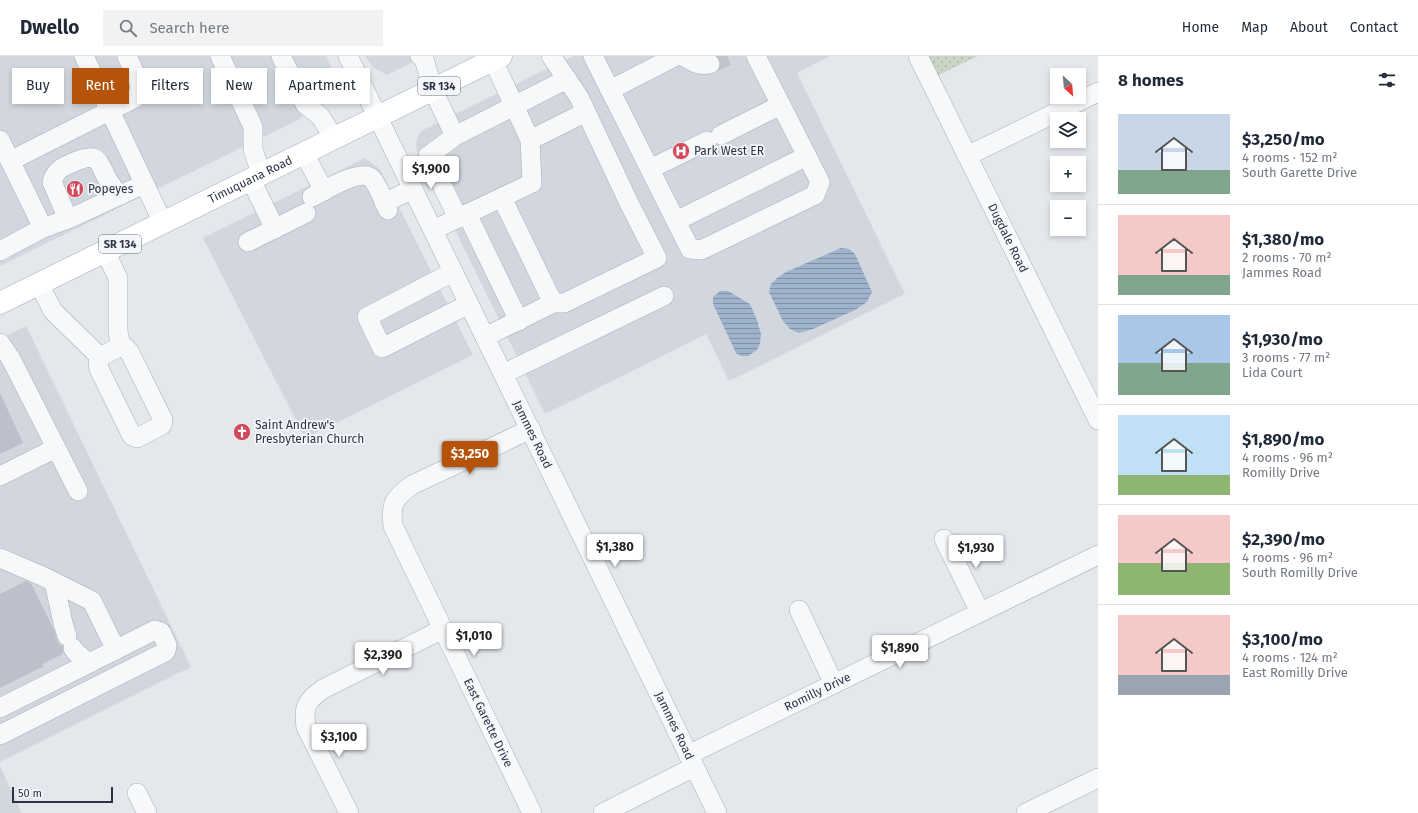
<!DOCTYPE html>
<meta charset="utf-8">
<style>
:root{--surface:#fff;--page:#f2f2f3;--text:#1f2937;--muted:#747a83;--line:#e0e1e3;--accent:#b45309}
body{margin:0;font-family:"Fira Sans",sans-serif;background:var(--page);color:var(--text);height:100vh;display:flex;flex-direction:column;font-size:15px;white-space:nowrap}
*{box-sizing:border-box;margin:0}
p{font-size:13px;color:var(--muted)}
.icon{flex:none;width:22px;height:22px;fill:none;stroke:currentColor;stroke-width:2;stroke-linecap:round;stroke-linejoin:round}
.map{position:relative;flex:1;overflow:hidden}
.drawer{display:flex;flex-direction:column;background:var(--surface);width:320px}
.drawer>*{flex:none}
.hud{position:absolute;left:12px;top:12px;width:380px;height:36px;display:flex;gap:8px}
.needle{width:26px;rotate:154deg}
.controls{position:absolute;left:1050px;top:12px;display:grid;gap:8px}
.controls a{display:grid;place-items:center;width:36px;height:36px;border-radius:0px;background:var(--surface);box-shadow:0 2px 6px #0003;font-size:20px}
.scale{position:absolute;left:12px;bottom:10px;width:101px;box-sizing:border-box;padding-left:4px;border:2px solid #2b3445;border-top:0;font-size:11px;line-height:14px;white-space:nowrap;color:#2b3445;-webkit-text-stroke:3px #f4f6f9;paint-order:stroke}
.price{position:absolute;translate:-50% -34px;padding:0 9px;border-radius:4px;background:#fff;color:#222;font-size:13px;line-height:26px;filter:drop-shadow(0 1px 2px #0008)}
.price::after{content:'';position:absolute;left:50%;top:24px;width:12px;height:9px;margin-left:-6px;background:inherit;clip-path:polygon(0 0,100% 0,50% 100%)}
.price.selected{background:var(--accent);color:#fff}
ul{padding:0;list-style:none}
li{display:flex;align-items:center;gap:12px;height:100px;padding:0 20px}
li+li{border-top:1px solid var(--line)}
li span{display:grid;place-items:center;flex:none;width:112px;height:80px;border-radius:0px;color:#555}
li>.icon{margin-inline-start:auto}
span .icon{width:48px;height:48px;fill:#fffc;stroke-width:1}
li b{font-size:17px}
h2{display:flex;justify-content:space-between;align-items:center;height:48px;padding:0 20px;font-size:17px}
.tag{padding:0 14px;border-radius:0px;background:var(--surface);box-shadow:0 2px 6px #0003;font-size:14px;line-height:36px}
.tag.selected{background:var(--accent);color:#fff}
header{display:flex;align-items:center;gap:24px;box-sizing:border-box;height:56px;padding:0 20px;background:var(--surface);border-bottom:1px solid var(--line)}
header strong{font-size:19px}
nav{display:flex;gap:22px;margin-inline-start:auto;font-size:14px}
.search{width:280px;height:36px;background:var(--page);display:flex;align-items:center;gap:10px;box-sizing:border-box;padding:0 14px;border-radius:0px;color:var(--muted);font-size:15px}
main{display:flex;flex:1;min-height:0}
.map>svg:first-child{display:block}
</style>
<header>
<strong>Dwello</strong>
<div class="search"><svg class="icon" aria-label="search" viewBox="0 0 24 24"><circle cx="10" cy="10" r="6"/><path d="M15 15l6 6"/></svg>Search here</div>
<nav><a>Home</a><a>Map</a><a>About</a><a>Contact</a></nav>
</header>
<main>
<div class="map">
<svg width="1098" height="757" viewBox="0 0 1098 757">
<defs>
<pattern id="grass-dots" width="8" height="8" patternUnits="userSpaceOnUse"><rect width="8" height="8" fill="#c9d6c5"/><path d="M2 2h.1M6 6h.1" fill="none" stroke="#adb8ab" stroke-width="1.8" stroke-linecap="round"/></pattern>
<pattern id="water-rules" width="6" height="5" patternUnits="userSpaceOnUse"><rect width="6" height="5" fill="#9fb4cc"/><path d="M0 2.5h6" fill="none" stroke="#8293a7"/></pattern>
</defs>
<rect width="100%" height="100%" fill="#e4e7ec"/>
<path fill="#d2d6de" d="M0,0H326L339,28L338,38L303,56L300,63L0,210Z
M365,0H425L387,19L374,12Z
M573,0H830L797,17L905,238L729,325L706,278L545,358L417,96L416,86L421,75Z
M365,102L380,113L473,299L305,382L203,182Z
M26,270L191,611L0,706V283Z
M0,710L22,757H0Z"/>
<path fill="url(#grass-dots)" d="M928,0H978L937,20Z"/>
<path fill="url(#water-rules)" d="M841,192L849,193L855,198L872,236L867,246L855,254L813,273L799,277L790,273L783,265L769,236L771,228L777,222L786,216Z
M720,235H728L750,248L757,264L761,278L760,287L757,294L748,300H741L736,297L713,248V241Z"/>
<path fill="#bbc0ca" d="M0,337L23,387L0,398Z
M26,525L31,527L54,574L57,584L59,588L63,590V598L42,608L44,610L0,632V538Z"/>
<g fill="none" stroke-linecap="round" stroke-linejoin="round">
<path stroke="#bfc3cb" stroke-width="19" stroke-dasharray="19 10" stroke-linecap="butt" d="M710,8L727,0"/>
<defs>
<g id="minor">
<path d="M84,0L163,167"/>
<path d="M220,0L253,71V93L261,118"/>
<path d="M281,0L305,48L320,60L334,82"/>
<path id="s1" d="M348,0L717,757"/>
<path d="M420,0L424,3L433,34L455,80"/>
<path d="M593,0L690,193L701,194L815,139L820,126L756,0"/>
<path d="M683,0C693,6 698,10 710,8"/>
<path id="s2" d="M918,0L1098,364"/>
<path d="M610,34L676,0"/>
<path d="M721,79L781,49"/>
<path d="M0,84L43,172"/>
<path d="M530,84L586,56"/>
<path d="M304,97L324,135"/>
<path d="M967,100L1098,36"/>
<path d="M10,105L135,42L139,37L140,29L127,0"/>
<path d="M650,113L707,85"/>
<path d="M251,124L275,173"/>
<path d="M312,141C324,135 357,114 370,121C377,126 384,146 388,154"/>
<path d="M502,142L553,247H564L657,202L629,147L579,41L551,0"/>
<path d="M384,147L413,133"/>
<path d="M467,158L519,265"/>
<path d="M458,162L428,100L455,80L567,23"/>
<path d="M68,163L52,126C55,115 62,111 72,107C104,92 97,111 112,130C114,134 118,136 121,139"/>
<path d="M676,165L807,100"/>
<path d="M433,174L532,127L530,84L493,4"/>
<path d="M248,186L306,157"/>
<path d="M0,195L43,172L73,161L144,128"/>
<path d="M453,216L367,261L382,292L469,248"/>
<path d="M39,228L53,255L100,301L121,290L118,276V222L105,195"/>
<path d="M485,281L553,247"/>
<path d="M0,287L11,303L78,435"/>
<path d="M100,301L98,307L99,313L132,380L137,382L162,369L163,364L130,297L126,292L121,290"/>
<path d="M503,318L664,240"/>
<path id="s3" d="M531,373L412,429C394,442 390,448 393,470L532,757"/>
<path d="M0,420L56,392"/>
<path d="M944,483L980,556"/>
<path d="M0,502L42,520L92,545L116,594"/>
<path d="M54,526L63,567L67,580"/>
<path d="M799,554L834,628"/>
<path d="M73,592C76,599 83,600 88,608"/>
<path d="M0,652L155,574L161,576L167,589L166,595L163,597L0,679"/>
<path id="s4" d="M688,699L1098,499"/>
<path d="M137,737L147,757"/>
<path d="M349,757L306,671C303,651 306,645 323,633L443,573"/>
<path d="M603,757L694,711"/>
<path d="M1026,757L1098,722"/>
</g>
<g id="major">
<path id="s5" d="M0,247L501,0"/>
</g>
</defs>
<use href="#minor" stroke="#a9aeb7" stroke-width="20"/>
<use href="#major" stroke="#a3abb8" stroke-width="23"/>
<use href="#minor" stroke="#f7f8fa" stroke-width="19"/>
<use href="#major" stroke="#fff" stroke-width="22"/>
</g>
<defs>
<symbol id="hospital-disc" viewBox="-11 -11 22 22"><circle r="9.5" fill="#d1495b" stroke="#f4f6f9"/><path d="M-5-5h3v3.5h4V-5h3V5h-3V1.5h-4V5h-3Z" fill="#fff"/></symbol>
<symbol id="restaurant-disc" viewBox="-11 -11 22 22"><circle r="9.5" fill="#d1495b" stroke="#f4f6f9"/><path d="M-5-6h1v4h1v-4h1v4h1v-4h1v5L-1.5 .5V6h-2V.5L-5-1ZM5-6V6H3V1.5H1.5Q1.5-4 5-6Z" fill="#fff"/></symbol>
<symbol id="church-disc" viewBox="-11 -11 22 22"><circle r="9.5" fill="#d1495b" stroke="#f4f6f9"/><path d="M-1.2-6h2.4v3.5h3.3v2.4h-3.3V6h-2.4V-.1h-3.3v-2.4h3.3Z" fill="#fff"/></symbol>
</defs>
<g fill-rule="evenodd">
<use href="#hospital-disc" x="671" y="85" width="20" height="20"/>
<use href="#restaurant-disc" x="65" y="123" width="20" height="20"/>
<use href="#church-disc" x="232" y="366" width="20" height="20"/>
</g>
<g text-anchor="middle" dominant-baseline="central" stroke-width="3.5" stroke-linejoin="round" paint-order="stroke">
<g fill="#f4f6f9" stroke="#676e7b" stroke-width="1">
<rect x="418" y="21" width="42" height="18" rx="3"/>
<rect x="99" y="179" width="42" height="18" rx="3"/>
</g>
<g font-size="11" font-weight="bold" fill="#2b3445">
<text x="439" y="30">SR 134</text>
<text x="120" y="188">SR 134</text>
</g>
<g font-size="12" fill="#2b3445" stroke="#f4f6f9" text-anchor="start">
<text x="694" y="95">Park West ER</text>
<text x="88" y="133">Popeyes</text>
<text x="255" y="369">Saint Andrew's<tspan x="255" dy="14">Presbyterian Church</tspan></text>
</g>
<g font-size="12" fill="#2b3445" stroke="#f4f6f9">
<text stroke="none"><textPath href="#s5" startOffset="279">Timuquana Road</textPath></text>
<text stroke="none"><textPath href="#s2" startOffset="203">Dugdale Road</textPath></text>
<text stroke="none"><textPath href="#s1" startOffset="421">Jammes Road</textPath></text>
<text stroke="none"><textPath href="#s4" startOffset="144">Romilly Drive</textPath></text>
<text stroke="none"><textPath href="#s3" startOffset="399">East Garette Drive</textPath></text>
<text stroke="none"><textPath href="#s1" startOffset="745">Jammes Road</textPath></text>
</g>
</g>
</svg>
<div class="controls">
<a><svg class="needle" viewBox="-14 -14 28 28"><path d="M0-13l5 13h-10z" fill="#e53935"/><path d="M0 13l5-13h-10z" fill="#747a83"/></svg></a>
<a><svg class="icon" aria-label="layers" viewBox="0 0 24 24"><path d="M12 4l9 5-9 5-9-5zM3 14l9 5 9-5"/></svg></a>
<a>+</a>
<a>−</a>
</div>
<div class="scale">50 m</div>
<b class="price" style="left:431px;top:134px">$1,900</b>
<b class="price selected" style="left:470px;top:419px">$3,250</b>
<b class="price" style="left:615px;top:512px">$1,380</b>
<b class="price" style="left:976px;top:513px">$1,930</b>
<b class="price" style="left:474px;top:601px">$1,010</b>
<b class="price" style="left:900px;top:613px">$1,890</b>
<b class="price" style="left:383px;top:620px">$2,390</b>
<b class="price" style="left:339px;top:702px">$3,100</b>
<div class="hud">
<a class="tag">Buy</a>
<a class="tag selected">Rent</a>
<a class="tag">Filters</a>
<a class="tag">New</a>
<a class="tag">Apartment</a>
</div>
</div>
<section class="drawer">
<h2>8 homes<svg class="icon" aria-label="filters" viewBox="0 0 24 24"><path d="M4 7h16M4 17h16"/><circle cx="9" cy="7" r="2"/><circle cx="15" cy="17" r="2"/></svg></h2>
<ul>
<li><span style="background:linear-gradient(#c9d6e8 70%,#7fa58c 0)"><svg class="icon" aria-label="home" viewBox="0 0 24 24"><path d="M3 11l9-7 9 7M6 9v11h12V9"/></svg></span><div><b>$3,250/mo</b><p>4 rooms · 152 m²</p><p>South Garette Drive</p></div></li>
<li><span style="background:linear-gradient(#f6c9c9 75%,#7fa58c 0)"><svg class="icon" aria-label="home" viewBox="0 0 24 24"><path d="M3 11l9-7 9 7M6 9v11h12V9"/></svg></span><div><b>$1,380/mo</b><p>2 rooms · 70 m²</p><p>Jammes Road</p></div></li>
<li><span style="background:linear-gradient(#a9c7e8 60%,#7fa58c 0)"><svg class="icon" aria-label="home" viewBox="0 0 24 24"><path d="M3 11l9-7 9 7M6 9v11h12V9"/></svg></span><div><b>$1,930/mo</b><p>3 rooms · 77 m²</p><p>Lida Court</p></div></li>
<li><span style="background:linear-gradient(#bfe0f5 75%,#8fb573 0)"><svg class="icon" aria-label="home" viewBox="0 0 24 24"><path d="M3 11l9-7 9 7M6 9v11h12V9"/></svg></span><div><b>$1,890/mo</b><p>4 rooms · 96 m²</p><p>Romilly Drive</p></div></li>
<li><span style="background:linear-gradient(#f6c9c9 60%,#8fb573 0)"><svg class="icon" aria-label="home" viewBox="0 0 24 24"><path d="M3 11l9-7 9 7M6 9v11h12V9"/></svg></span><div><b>$2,390/mo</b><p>4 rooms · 96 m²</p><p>South Romilly Drive</p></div></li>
<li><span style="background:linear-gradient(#f6c9c9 75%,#9aa5b1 0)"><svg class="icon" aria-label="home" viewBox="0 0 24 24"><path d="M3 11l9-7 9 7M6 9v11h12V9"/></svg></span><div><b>$3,100/mo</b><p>4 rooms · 124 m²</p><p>East Romilly Drive</p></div></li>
</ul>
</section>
</main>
